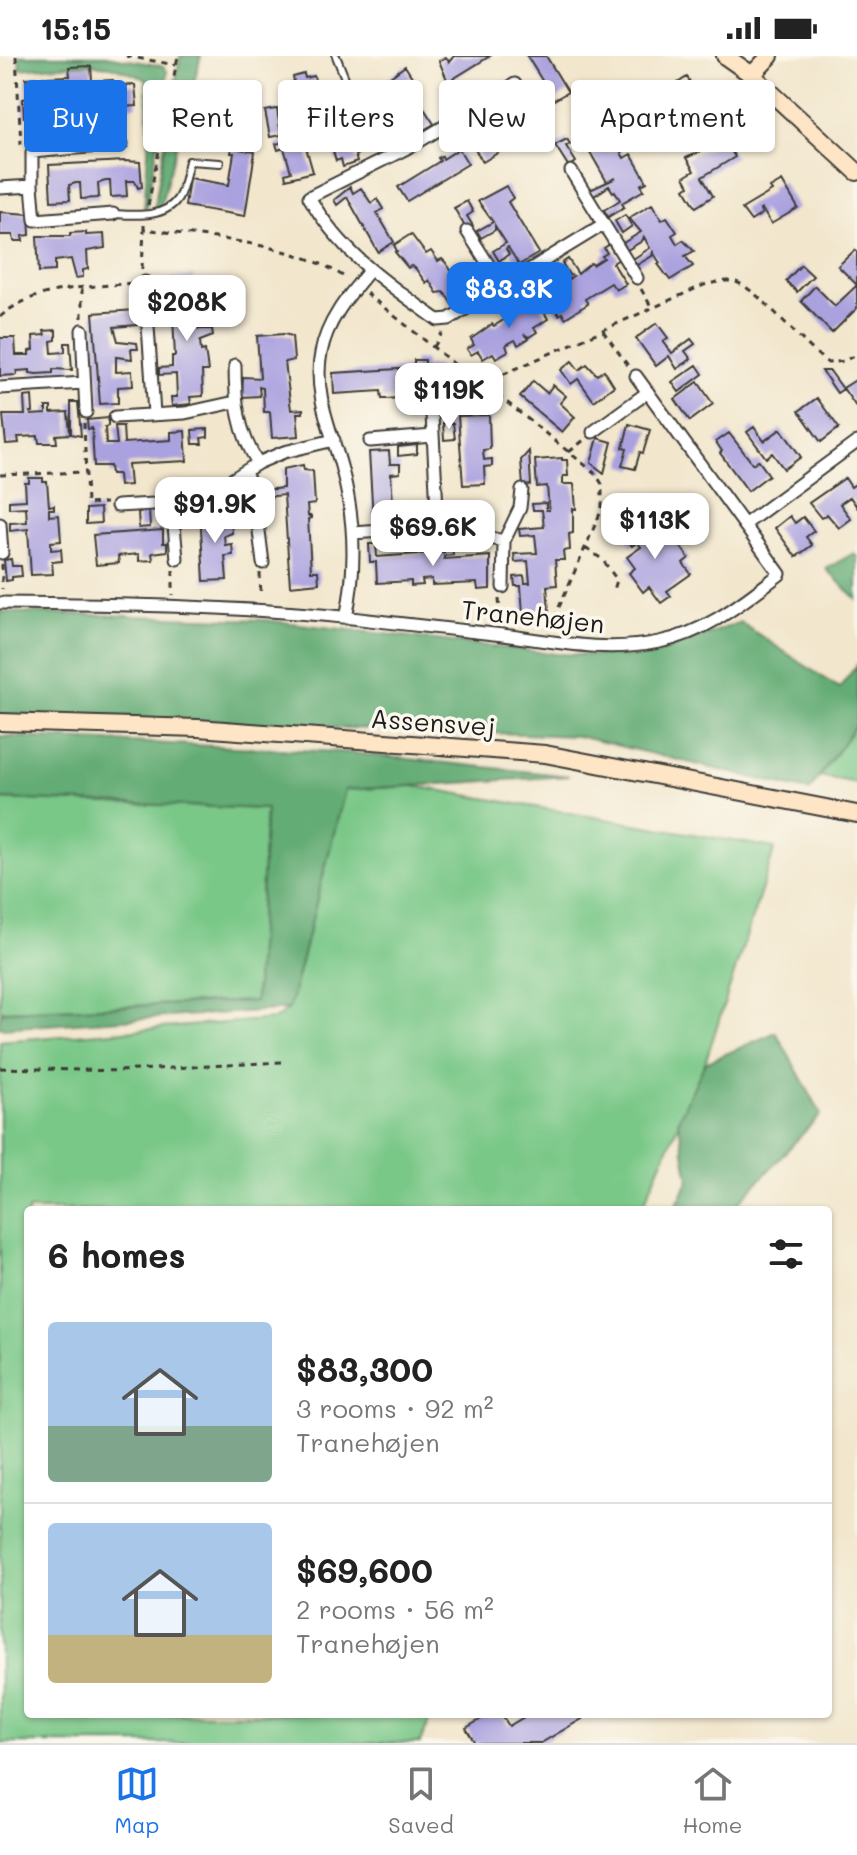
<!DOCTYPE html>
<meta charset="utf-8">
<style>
:root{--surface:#fff;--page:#f2f2f2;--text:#222;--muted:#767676;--line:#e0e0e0;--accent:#1a73e8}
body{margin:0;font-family:Mali,sans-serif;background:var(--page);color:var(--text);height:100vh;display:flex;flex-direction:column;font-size:30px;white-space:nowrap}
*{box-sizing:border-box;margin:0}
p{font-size:26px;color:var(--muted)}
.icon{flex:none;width:44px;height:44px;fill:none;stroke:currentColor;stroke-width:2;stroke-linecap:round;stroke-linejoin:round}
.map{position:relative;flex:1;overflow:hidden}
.details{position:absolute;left:24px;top:1150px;width:808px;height:512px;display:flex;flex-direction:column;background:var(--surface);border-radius:8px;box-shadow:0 2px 6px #0004}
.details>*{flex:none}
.hud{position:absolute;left:24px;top:24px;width:810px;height:72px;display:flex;gap:16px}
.price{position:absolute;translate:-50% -68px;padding:0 18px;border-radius:16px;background:#fff;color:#222;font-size:26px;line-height:52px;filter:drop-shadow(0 2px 4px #0008)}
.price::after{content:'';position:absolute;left:50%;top:48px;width:24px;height:18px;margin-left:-12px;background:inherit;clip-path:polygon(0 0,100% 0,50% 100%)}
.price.selected{background:var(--accent);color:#fff}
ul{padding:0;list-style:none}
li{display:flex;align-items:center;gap:24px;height:200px;padding:0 24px}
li+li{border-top:2px solid var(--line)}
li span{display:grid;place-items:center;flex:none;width:224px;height:160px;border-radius:8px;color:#555}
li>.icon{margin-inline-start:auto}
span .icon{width:96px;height:96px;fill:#fffc;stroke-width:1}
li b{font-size:34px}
h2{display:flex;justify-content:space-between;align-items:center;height:96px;padding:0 24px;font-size:34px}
.chip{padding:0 28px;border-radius:8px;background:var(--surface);box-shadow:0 2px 6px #0004;font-size:28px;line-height:72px}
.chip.selected{background:var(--accent);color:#fff}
.status{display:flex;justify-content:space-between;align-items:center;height:56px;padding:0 40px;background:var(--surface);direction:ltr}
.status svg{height:22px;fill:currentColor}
.tabs{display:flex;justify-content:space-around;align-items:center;height:112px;border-top:2px solid var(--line);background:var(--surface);font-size:22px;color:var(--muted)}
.tabs a{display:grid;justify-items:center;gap:4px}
.tabs .selected{color:var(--accent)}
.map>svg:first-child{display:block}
</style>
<div class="status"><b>15:15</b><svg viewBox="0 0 49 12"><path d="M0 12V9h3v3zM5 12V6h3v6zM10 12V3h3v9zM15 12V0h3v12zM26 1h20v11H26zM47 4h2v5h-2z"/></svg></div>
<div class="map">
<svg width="857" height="1687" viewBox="0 0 857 1687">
<rect width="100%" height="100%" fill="#fbf7ec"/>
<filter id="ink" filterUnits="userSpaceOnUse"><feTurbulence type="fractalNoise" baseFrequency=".0125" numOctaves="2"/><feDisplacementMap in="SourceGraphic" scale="16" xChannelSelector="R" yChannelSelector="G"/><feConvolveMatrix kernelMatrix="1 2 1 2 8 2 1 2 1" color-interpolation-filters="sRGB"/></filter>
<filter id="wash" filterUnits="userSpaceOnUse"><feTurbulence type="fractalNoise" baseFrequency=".006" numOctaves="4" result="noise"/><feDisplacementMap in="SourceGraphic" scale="32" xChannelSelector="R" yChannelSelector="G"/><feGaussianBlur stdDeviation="1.8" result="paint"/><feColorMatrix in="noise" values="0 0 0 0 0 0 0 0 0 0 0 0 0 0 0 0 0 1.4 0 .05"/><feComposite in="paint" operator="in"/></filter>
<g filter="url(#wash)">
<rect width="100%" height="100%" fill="#f2e6cc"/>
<path fill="#7ac888" stroke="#4b7252" stroke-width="2" d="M857,667V727L820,720Z
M413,730L775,792L705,1007L641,1154H28V1658H432L420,1687H0V985L275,963L289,953L345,734Z
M0,743L266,753L255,945L0,955Z"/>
<path fill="#63ac74" stroke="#406448" stroke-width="2" d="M19,0H105L163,10L167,15L160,76L146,153H144L149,83L146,23L111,10L89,8L20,13Z
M180,0H201L160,151L154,152Z
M854,497L857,501V544L826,513Z
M0,556L265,564L556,598L648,601L740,566L839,632L857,609V667L809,735L577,680L0,660Z
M0,680L341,696L569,720L345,734L289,953L0,972V958L7,955L255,945L266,753L0,743Z
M776,976L821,1058L732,1154H674L689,1124L678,1064L705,1007Z"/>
<g id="blocks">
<path fill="#aaa1df" d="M454,0H490L448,26L439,5L446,1L449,6Z
M527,0H546L568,36L554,44Z
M91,10L92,25L113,24V30L135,29L137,50L103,52V45L92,46V39L30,43L31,61H24L23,43L28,42L26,22L70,20L69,11Z
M405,10L412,21L406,25L434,68L413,80L409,73L413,71L385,25Z
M304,18L305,22L314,20L319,43L300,50L297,40H292L290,34L295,32L293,21Z
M687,21L710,59L693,69L670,32Z
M653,42L677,80L659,90L636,53Z
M536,43L540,50L547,46L551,53L537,61L529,47Z
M520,51L535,74L483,106L474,92L520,63L518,60L514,62L511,57Z
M277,53L281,79L270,81L265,55Z
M218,54L225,58L224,67L234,69L232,83L240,86L239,93L255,96L245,160L185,150L189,122L229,129L234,97H231L232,91L198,85L202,63L212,65L214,56Z
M346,56L358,98L355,99L357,106L343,111L341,103L336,105L323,63Z
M296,57L300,71L286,74L283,60Z
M723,64L731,77L723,82L735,101L702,121L713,140L696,151L685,133L689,130L684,121L694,115L686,102L714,89L705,75Z
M79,70H94L95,82L80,83Z
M605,70L624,102L631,98L647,126L641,129L644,134L622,147L624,151L608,161L604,154L620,144L615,135L613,136L609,130L594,140L590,134L616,122L607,126L586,89L584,90L581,85Z
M303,81L313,116L286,123L285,118L291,116L284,92L278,94L276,88Z
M567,83L570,88L566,90L576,106L569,111L555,89Z
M459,93L468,108L407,145L398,131L440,105L438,102L442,100L443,103Z
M125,105L140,106L142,131L138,132L135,125H126L127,140L111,141L110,125H106L98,127L99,141L97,142L81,143L80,127H76L69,129L70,144L51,145L49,109Z
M782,125L798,152L771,168L762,153L760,154L762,158L751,165L742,153L772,135L770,132Z
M506,130L513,142L508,146L539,197L519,209L508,191L506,193L509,198L499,205L493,195L506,187L495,170V174L481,182L477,175L493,166L478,145Z
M350,131L353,137L361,132L371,147L377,143L383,153L377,157L394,186L378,196L347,141L337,149L334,144Z
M467,145L473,156L467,160L473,170L467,174L454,152Z
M652,148L662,164L667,161L677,176L672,179L677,188L683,184L694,195L685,200L693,210L670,224L658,208L660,207L653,196L652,200L637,209L633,203L650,192L644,181L642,185L627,194L623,187L641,176L629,162Z
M0,156L29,158L30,179L22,180L23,185H14L13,179H0Z
M625,159L632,170L622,177L615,165Z
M86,176V179L104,178L105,192L87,195L88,213L83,214V221L76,222L71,203L55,205V215L39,216L37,180H70V177Z
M411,178L426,198L431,195L438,205L442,203L446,207L454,219L458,217L461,219L472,236L452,248L444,236L437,237L429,224L426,227L415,212L411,210L408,212L395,196L397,195L394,189Z
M610,188L619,203L613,207L626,228L616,234L611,227L585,243L588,248L578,254L565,262L562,257L559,259L546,237L558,230L546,214L552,210L562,227L573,220L569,219L562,207L568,203L578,218L591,207L593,209L604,202L602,200L607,197L604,192Z
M855,194L857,196V252L832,277L801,245L815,230L835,250L855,231L857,229L838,210Z
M801,209L813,220L797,236L786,225Z
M194,220L199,273H212L213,280L200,285L201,295L205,294L208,315H202L203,340L190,341L191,348L172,350L171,341H177L176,318L159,319V312L172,311V300H175L171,222Z
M504,241L514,257L535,241L548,263L534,272L537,276L529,281L524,278L528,283L518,289L515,284L506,289L508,295L496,302L493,297L483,303L478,295L471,299L467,293L474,289L471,283L492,268L494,270L510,260L498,245Z
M136,254L137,269L114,271L118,285L137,287L138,293H131L132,303L116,301V316L132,315L133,330L118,331V347L100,348L93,257Z
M657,267L668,282L663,285L672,297L691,283L695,288L685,295L691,303L677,313L669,300L656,310L636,282Z
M56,274V284L51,285L52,297L65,296V287H70L72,314L53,313V317L36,318L30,317V314L17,315V319L0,320V282H15L16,299H29V295L34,294L33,280L45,279L44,275Z
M284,278L292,280L294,304L285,306L291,354L303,353V357H297L299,380L272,382L270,356H264L263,332L259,331L260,340L242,341L243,321L260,322L257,280Z
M414,304H425V311L437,310L439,339L429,340L428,332L408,333V341L387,343H382L381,335L334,338L333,317L414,312Z
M572,305L579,314L587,308L597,319L604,314L614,330L594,345L578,323L571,328L561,314Z
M697,309L703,318L679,336L672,326Z
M822,315H830L843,333L837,337Z
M857,323V352L843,332Z
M533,325L547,337L553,329L566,340L560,347L575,361L562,376L520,341Z
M698,326L713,348L690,365L675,343Z
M32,340L33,356H30L31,359L46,358V351H51V357L68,356L70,378L56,379L57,387H39L38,380L18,381L19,387L6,388L3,359H25L24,341Z
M817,342L839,372L821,386L799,355Z
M71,346H78L81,380L71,378Z
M489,359L490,393L483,394L484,404L492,403V410L484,411L485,428L463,429L458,360Z
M108,362V370L105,371L106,388H117L115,370H123L124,387L171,384V376L185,375L187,405L128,408L130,429L119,430L118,418H111L110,410H94L92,372L88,373L87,364Z
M443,367H453L455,383L444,384Z
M629,368L650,374L643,397L640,396L635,413L622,410L627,393L623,392Z
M754,371L764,385L781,373L801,401L784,413L772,397L766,402L747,376Z
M208,373V381L201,382L202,388H193L192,374Z
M729,377L753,408L758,404L769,419L748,435L720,397L722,395L716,386Z
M598,382L612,386L604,417L591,407Z
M417,389V398L398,400V391Z
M389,395L390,408H400V417L391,418L394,462L373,463L369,396Z
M529,395L531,429L523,430L521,404Z
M562,402V404H567L568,420H563V428H574L576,453H573V477L569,478L570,494L563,495L564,504H555L557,529L547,530L549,556L523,558L521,530H515L514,521L524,520L525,527H530L528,505L515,506L514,498L537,497L535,479L520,480L519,473L544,471L542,454H533L532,448L546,447V454H549L547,430L537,431L535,404Z
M303,409L304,414L313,415L315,448L307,449L308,460H311V462L308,463L311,515H318L319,527L290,530L284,439L265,441V434L283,432V413Z
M29,422H43V426H47L49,450L54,449V453H49V460L59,459L61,485L51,486V494L61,493L62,505L52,506L53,518L31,519L28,473L10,475V467L27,466L26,451L9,452V445L26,444L25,427H29Z
M845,422L851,431L857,427V451L850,441L840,448L851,463L839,472L827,458L821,462L809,447Z
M100,452L101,467L86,468V453Z
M222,454L223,466H231L232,477L224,480L225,489L232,488L233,499L225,500L227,524L204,525L200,455Z
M149,455L150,471L139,472L138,456Z
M627,458L644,480L642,482L646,488L661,477L669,488L675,483L689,502L683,507L691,518L667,535L671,540L661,547L649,531L643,536L629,517L635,512L627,501L641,491L637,486L632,490L614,466Z
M790,460L795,467L803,461L814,475L806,481L812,489L796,501L775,472Z
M163,474V487H167V495L152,497L153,504L139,505V498L118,500L119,507L96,509L93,479Z
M451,482L453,499L444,500V503L490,500V533L478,534L477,527L432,529V523L422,524L423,529L411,530V525L377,527L376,506H370L369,488H376L377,501L444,496V483Z
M11,503L12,510H21L22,520L12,521V524L6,525L4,504Z
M490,1658H501L509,1670L529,1658H579L582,1663L541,1687H475L466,1672Z"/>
</g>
</g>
<g filter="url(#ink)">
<use href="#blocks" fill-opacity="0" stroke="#3c3a36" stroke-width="2"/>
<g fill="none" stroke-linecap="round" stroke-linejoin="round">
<defs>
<path id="lane" d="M301,63V54L351,37L336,0
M113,158C133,159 165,163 178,142C184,132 186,116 189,105L220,107"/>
<path id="street" d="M515,28L413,89L309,141C340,196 387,228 438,264L449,263L604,168
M571,115L637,222
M0,132L32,130
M113,158L35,164L32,130V96L122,88
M467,175L502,230
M145,226L154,358
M82,274L86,356
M235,309C235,345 238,376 258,407
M0,332L84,327
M432,359L438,471
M115,361L185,357L235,346
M593,376L648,336
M370,385L433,380
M245,417L254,435L263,507
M172,447L177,503
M117,450L172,447L225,428L258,407L284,396L334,384
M0,468L2,497
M744,469L857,386
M353,477L438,471L504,485
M503,531L504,485L520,452L522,434
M0,547C118,548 234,550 352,562C402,568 452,573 503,579C556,586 606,597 659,586C706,577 743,546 780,518L636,320
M346,562C357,511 355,461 341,410C331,374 313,336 321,297C327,264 349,239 370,214"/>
<path id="secondary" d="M725,0L752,19L857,116
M752,19L770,0
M0,666L198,672L545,698L857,758"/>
</defs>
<use href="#lane" stroke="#3c3a36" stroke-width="10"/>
<use href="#street" stroke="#3c3a36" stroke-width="15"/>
<use href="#secondary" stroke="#3c3a36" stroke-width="20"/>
<path stroke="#3c3a36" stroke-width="3" stroke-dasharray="6 6" stroke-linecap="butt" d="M16,0L21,88
M126,0L176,9
M148,149L178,0
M144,169V173C205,182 297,186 347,223
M142,213L144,173
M641,233L652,252
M366,237L464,316L479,324L495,322L704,229C714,227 726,223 736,226C758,233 804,290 828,307L844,305L857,298
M0,261C36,229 87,232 133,227
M82,262V233
M603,275L629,311
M434,291L442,277
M479,324L595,417L602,428V453L549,574
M439,351L468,318
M84,367L87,448L106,447
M569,396L584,384
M0,419L86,416
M585,492L602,503L617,524L614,534
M2,508V533
M173,514V539
M260,517L261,541
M499,543L501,568
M0,1012L119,1015L281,1006"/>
<use href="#lane" stroke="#fff" stroke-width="6"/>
<use href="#street" stroke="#fff" stroke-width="11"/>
<use href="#secondary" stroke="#fde5c5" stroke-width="16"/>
</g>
</g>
<g text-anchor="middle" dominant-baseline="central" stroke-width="7" stroke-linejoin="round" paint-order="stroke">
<g font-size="26" fill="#1c1c1c" stroke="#fbf7ec">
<text transform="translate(533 560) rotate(6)">Tranehøjen</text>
<text transform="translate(433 666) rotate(4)">Assensvej</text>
</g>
</g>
</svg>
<b class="price selected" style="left:509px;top:274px">$83.3K</b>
<b class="price" style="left:187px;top:287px">$208K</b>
<b class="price" style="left:449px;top:375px">$119K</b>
<b class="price" style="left:215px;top:489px">$91.9K</b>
<b class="price" style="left:655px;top:505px">$113K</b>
<b class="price" style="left:433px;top:512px">$69.6K</b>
<div class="hud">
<a class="chip selected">Buy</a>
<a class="chip">Rent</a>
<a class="chip">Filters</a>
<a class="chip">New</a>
<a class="chip">Apartment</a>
</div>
<section class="details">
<h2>6 homes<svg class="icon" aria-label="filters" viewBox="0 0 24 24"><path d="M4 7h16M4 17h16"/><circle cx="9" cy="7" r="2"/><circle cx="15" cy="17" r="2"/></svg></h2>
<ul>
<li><span style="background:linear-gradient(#a9c7e8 65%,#7fa58c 0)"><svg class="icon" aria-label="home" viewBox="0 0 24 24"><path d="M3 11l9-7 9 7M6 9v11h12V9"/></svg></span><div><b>$83,300</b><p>3 rooms · 92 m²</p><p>Tranehøjen</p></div></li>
<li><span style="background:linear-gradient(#a9c7e8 70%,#c2b280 0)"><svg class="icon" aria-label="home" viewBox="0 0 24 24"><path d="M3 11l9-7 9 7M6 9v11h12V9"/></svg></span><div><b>$69,600</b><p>2 rooms · 56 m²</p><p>Tranehøjen</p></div></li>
</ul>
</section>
</div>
<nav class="tabs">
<a class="selected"><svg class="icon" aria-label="map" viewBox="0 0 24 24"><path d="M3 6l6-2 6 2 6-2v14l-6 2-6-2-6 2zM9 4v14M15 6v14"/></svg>Map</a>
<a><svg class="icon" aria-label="saved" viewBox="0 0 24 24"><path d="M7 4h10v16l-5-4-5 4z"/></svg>Saved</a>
<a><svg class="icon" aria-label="home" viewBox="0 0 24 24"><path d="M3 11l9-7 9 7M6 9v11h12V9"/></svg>Home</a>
</nav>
